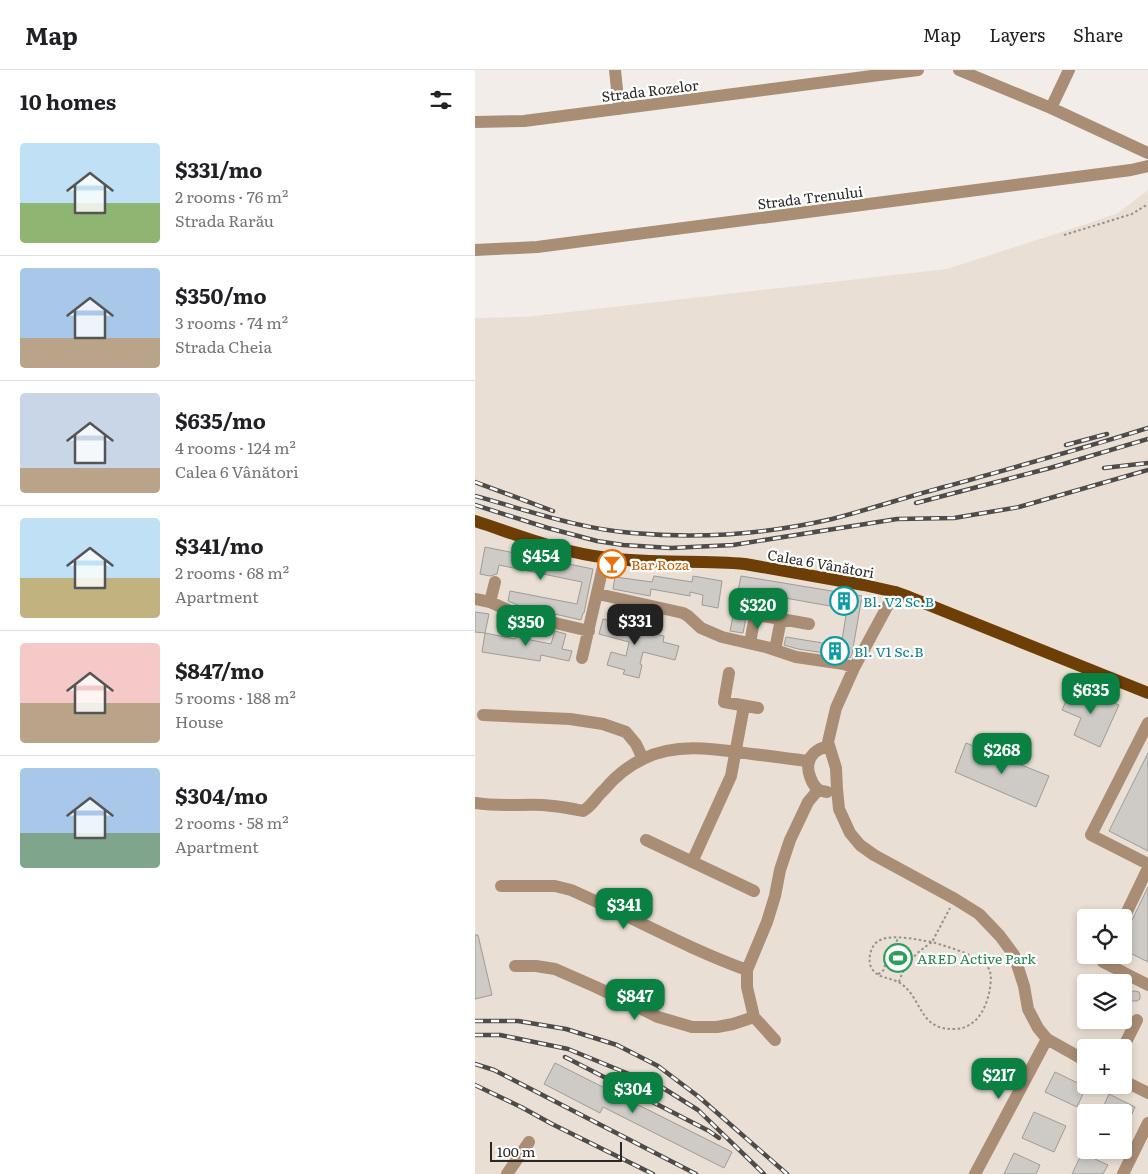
<!DOCTYPE html>
<meta charset="utf-8">
<style>
:root{--surface:#fff;--page:#f2f2f2;--text:#202124;--muted:#757577;--line:#e0e0e0;--accent:#0b8043}
body{margin:0;font-family:Literata,serif;background:var(--page);color:var(--text);height:100vh;display:flex;flex-direction:column;font-size:19px;white-space:nowrap}
*{box-sizing:border-box;margin:0}
p{font-size:16px;color:var(--muted)}
.icon{flex:none;width:28px;height:28px;fill:none;stroke:currentColor;stroke-width:2;stroke-linecap:round;stroke-linejoin:round}
.map{position:relative;flex:1;overflow:hidden}
.drawer{display:flex;flex-direction:column;background:var(--surface);width:475px}
.drawer>*{flex:none}
.fabs{position:absolute;left:602px;top:839px;display:grid;gap:10px}
.fabs a{display:grid;place-items:center;width:55px;height:55px;border-radius:5px;background:var(--surface);box-shadow:0 2px 8px #0003;font-size:25px}
.scale{position:absolute;left:15px;bottom:12px;width:132px;box-sizing:border-box;padding-left:5px;border:2px solid #2a2826;border-top:0;font-size:14px;line-height:18px;white-space:nowrap;color:#2a2826;-webkit-text-stroke:4px #fff;paint-order:stroke}
.price{position:absolute;translate:-50% -42px;padding:0 11px;border-radius:10px;background:var(--accent);color:#fff;font-size:16px;line-height:32px;filter:drop-shadow(0 1px 2px #0008)}
.price::after{content:'';position:absolute;left:50%;top:30px;width:15px;height:11px;margin-left:-8px;background:inherit;clip-path:polygon(0 0,100% 0,50% 100%)}
.price.current{background:#222;color:#fff}
ul{padding:0;list-style:none}
li{display:flex;align-items:center;gap:15px;height:125px;padding:0 20px}
li+li{border-top:1px solid var(--line)}
li span{display:grid;place-items:center;flex:none;width:140px;height:100px;border-radius:5px;color:#555}
li>.icon{margin-inline-start:auto}
span .icon{width:60px;height:60px;fill:#fffc;stroke-width:1}
li b{font-size:21px}
h2{display:flex;justify-content:space-between;align-items:center;height:60px;padding:0 20px;font-size:21px}
header{display:flex;align-items:center;gap:30px;box-sizing:border-box;height:70px;padding:0 25px;background:var(--surface);border-bottom:1px solid var(--line)}
header strong{font-size:24px}
nav{display:flex;gap:28px;margin-inline-start:auto;font-size:18px}
main{display:flex;flex:1;min-height:0}
.map>svg:first-child{display:block}
</style>
<header>
<strong>Map</strong>
<nav><a>Map</a><a>Layers</a><a>Share</a></nav>
</header>
<main>
<section class="drawer">
<h2>10 homes<svg class="icon" aria-label="filters" viewBox="0 0 24 24"><path d="M4 7h16M4 17h16"/><circle cx="9" cy="7" r="2"/><circle cx="15" cy="17" r="2"/></svg></h2>
<ul>
<li><span style="background:linear-gradient(#bfe0f5 60%,#8fb573 0)"><svg class="icon" aria-label="home" viewBox="0 0 24 24"><path d="M3 11l9-7 9 7M6 9v11h12V9"/></svg></span><div><b>$331/mo</b><p>2 rooms · 76 m²</p><p>Strada Rarău</p></div></li>
<li><span style="background:linear-gradient(#a9c7e8 70%,#b9a48a 0)"><svg class="icon" aria-label="home" viewBox="0 0 24 24"><path d="M3 11l9-7 9 7M6 9v11h12V9"/></svg></span><div><b>$350/mo</b><p>3 rooms · 74 m²</p><p>Strada Cheia</p></div></li>
<li><span style="background:linear-gradient(#c9d6e8 75%,#b9a48a 0)"><svg class="icon" aria-label="home" viewBox="0 0 24 24"><path d="M3 11l9-7 9 7M6 9v11h12V9"/></svg></span><div><b>$635/mo</b><p>4 rooms · 124 m²</p><p>Calea 6 Vânători</p></div></li>
<li><span style="background:linear-gradient(#bfe0f5 60%,#c2b280 0)"><svg class="icon" aria-label="home" viewBox="0 0 24 24"><path d="M3 11l9-7 9 7M6 9v11h12V9"/></svg></span><div><b>$341/mo</b><p>2 rooms · 68 m²</p><p>Apartment</p></div></li>
<li><span style="background:linear-gradient(#f6c9c9 60%,#b9a48a 0)"><svg class="icon" aria-label="home" viewBox="0 0 24 24"><path d="M3 11l9-7 9 7M6 9v11h12V9"/></svg></span><div><b>$847/mo</b><p>5 rooms · 188 m²</p><p>House</p></div></li>
<li><span style="background:linear-gradient(#a9c7e8 65%,#7fa58c 0)"><svg class="icon" aria-label="home" viewBox="0 0 24 24"><path d="M3 11l9-7 9 7M6 9v11h12V9"/></svg></span><div><b>$304/mo</b><p>2 rooms · 58 m²</p><p>Apartment</p></div></li>
</ul>
</section>
<div class="map">
<svg width="673" height="1104" viewBox="0 0 673 1104">
<rect width="100%" height="100%" fill="#f2ede8"/>
<path fill="#e9dfd4" fill-rule="evenodd" d="M673,120V1104H0V248L51,247L472,199L611,154L643,143ZM611,848H649V885H611ZM611,912H649V950H611ZM611,978H649V1015H611ZM611,1042H649V1080H611Z"/>
<path fill="#cecac5" stroke="#9f9b96" d="M10,477L118,499L109,543H108L106,550L45,536L33,531L35,521L102,534L107,512L24,495L22,504L15,506L5,504Z
M179,506L217,512L218,506L247,511L243,538L227,535L228,525L215,522V526L176,519L175,526L138,519L140,507L177,512Z
M266,506L387,526L377,584L375,588L370,586L323,579L309,575L311,567L366,576L372,539L276,522L268,563L255,561Z
M0,542L14,544L10,563L0,562Z
M128,549L145,553V550L163,555V560L169,565H173L176,563L189,566L188,572L204,576L200,590L168,582L165,594L167,595L164,608L148,604L150,600L132,595L136,582L151,586L154,572L124,564Z
M80,561L91,564L87,579L97,581L94,591L66,585L65,591L7,582L10,563L40,569L41,567L76,574Z
M598,615L644,635L625,677L599,665L606,648L587,640Z
M491,673L574,706L561,737L480,702Z
M673,683V781L634,761Z
M673,817V892L649,880V860L651,856L656,852Z
M0,865H3L17,925L0,929Z
M660,921L664,922L665,925V929L662,931H657L655,928L649,925V922Z
M80,993L257,1082L249,1098L128,1037L125,1043L69,1014Z
M580,1002L611,1017L602,1037L570,1022Z
M634,1024L660,1037L649,1061V1042H626Z
M559,1042L591,1056L579,1082L547,1068Z
M539,1083L565,1095L561,1104H529Z
M607,1083L633,1095L628,1104H597Z"/>
<g fill="none" stroke-linecap="round" stroke-linejoin="round">
<path stroke="#95918d" stroke-width="2" stroke-dasharray="2.5 2.5" stroke-linecap="butt" d="M589,165L657,144L673,134
M410,889H419L431,896
M403,904C414,899 408,894 410,885C412,879 420,878 423,868
M424,912C430,893 441,883 457,872C470,876 505,886 512,896C517,902 516,910 515,918C512,937 502,959 479,959C443,960 448,928 425,913C415,907 402,909 396,897C393,890 395,881 399,875C409,861 442,870 457,872L475,838"/>
<path stroke="#a98d75" stroke-width="12" d="M140,0L144,39
M484,0L576,38L673,83
M576,38L594,0
M0,52L49,51L443,0
M0,180L62,177L656,100L673,96
M123,524L208,543L213,546L226,558L247,567L291,577L321,587L369,594L379,598L420,522
M0,529L15,532L42,544L114,561
M15,532L20,512
M171,557L176,536
M275,573L279,551L282,547L287,546L306,549
M300,580L306,549L334,554
M107,588L130,488
M379,598L361,638L353,672L361,698L362,719L364,739L375,763L385,775L399,785L480,829L504,844L525,866L539,885L549,916L553,939L563,958L572,969L611,991
M254,603L249,632L283,638
M8,645L95,649L128,654L151,662L161,674L168,689
M673,653L616,765L673,794
M352,722C349,721 346,721 344,720C337,716 331,699 334,692C336,683 346,676 354,678
M0,733C22,737 45,734 68,735C81,736 95,738 108,741C117,736 121,727 129,720C139,708 153,696 168,689C201,672 241,679 277,684C296,686 315,689 334,691
M171,770L279,821
M217,792L256,706L269,636
M26,816H80L96,820C155,846 211,878 272,900
M649,848L673,798
M631,885L628,892L673,915
M40,896H61L80,899L121,917L183,947L217,957H242L258,954L279,947
M300,970L279,947L272,917V900L292,852L300,826L305,800L315,770L333,732L343,720
M648,978L662,950
M649,1011L673,1023
M32,1104L54,1072
M500,1104L572,969
M648,1104L673,1053"/>
<path stroke="#6d3e05" stroke-width="12" d="M0,451C43,465 87,483 133,488C178,494 225,490 270,494L389,515L420,522L434,527L673,623"/>
<defs>
<path id="rail" d="M591,375L632,364
M629,398L673,393
M0,412L78,441
M0,426C52,440 104,459 158,463C225,469 292,464 357,449C396,439 434,426 473,416C540,397 607,379 673,358
M441,433L575,398L673,369
M0,435L73,458L122,471L148,475L196,478L258,475L422,449L479,448L544,437L673,400
M0,951H43L91,959L142,975L183,996L224,1027L312,1104
M0,965H25L93,979L188,1018L223,1040L289,1104
M90,987L234,1061L244,1068
M0,994L19,1000L221,1104
M0,1015L46,1037L77,1054L178,1104"/>
</defs>
<use href="#rail" stroke="#4e4b49" stroke-width="4.5"/>
<use href="#rail" stroke="#fff" stroke-width="2.5" stroke-dasharray="8" stroke-linecap="butt"/>
</g>
<defs>
<symbol id="bar-ring" viewBox="-11 -11 22 22"><circle r="9.5" fill="#fff" stroke="#e8710a" stroke-width="1.5"/><path d="M-6-5H6L.8 .8V4.5H3.5V6h-7V4.5H-.8V.8Z" fill="#e8710a"/></symbol>
<symbol id="building-ring" viewBox="-11 -11 22 22"><circle r="9.5" fill="#fff" stroke="#0f9aa8" stroke-width="1.5"/><path d="M-4-6H4V6H1V3H-1V6H-4ZM-2.5-4.3h1.7v1.8h-1.7ZM.8-4.3h1.7v1.8H.8ZM-2.5-1h1.7V.8h-1.7ZM.8-1h1.7V.8H.8Z" fill="#0f9aa8"/></symbol>
<symbol id="stadium-ring" viewBox="-11 -11 22 22"><circle r="9.5" fill="#fff" stroke="#2e9e5b" stroke-width="1.5"/><path d="M0-5a6.5 5 0 1 0 0 10a6.5 5 0 1 0 0-10ZM-3.5-1.8h7v3.6h-7Z" fill="#2e9e5b"/></symbol>
</defs>
<g fill-rule="evenodd">
<use href="#bar-ring" x="121" y="478" width="32" height="32"/>
<use href="#building-ring" x="353" y="515" width="32" height="32"/>
<use href="#building-ring" x="344" y="565" width="32" height="32"/>
<use href="#stadium-ring" x="407" y="872" width="32" height="32"/>
</g>
<g text-anchor="middle" dominant-baseline="central" stroke-width="4.5" stroke-linejoin="round" paint-order="stroke">
<g font-size="14" fill="#2a2826" stroke="#fff">
<text transform="translate(175 20) rotate(-7)">Strada Rozelor</text>
<text transform="translate(335 127) rotate(-7)">Strada Trenului</text>
<text transform="translate(346 493) rotate(10)">Calea 6 Vânători</text>
</g>
<g font-size="14" fill="#c56008" stroke="#fff" text-anchor="start">
<text x="156" y="494">Bar Roza</text>
</g>
<g font-size="14" fill="#0d838f" stroke="#fff" text-anchor="start">
<text x="388" y="531">Bl. V2 Sc.B</text>
<text x="379" y="581">Bl. V1 Sc.B</text>
</g>
<g font-size="14" fill="#27864d" stroke="#fff" text-anchor="start">
<text x="442" y="888">ARED Active Park</text>
</g>
</g>
</svg>
<div class="fabs">
<a><svg class="icon" aria-label="locate" viewBox="0 0 24 24"><circle cx="12" cy="12" r="6"/><path d="M12 2v4M12 18v4M2 12h4M18 12h4"/></svg></a>
<a><svg class="icon" aria-label="layers" viewBox="0 0 24 24"><path d="M12 4l9 5-9 5-9-5zM3 14l9 5 9-5"/></svg></a>
<a>+</a>
<a>−</a>
</div>
<div class="scale">100 m</div>
<b class="price" style="left:66px;top:511px">$454</b>
<b class="price" style="left:283px;top:560px">$320</b>
<b class="price current" style="left:160px;top:576px">$331</b>
<b class="price" style="left:51px;top:577px">$350</b>
<b class="price" style="left:616px;top:645px">$635</b>
<b class="price" style="left:527px;top:705px">$268</b>
<b class="price" style="left:149px;top:860px">$341</b>
<b class="price" style="left:160px;top:951px">$847</b>
<b class="price" style="left:524px;top:1030px">$217</b>
<b class="price" style="left:158px;top:1044px">$304</b>
</div>
</main>
